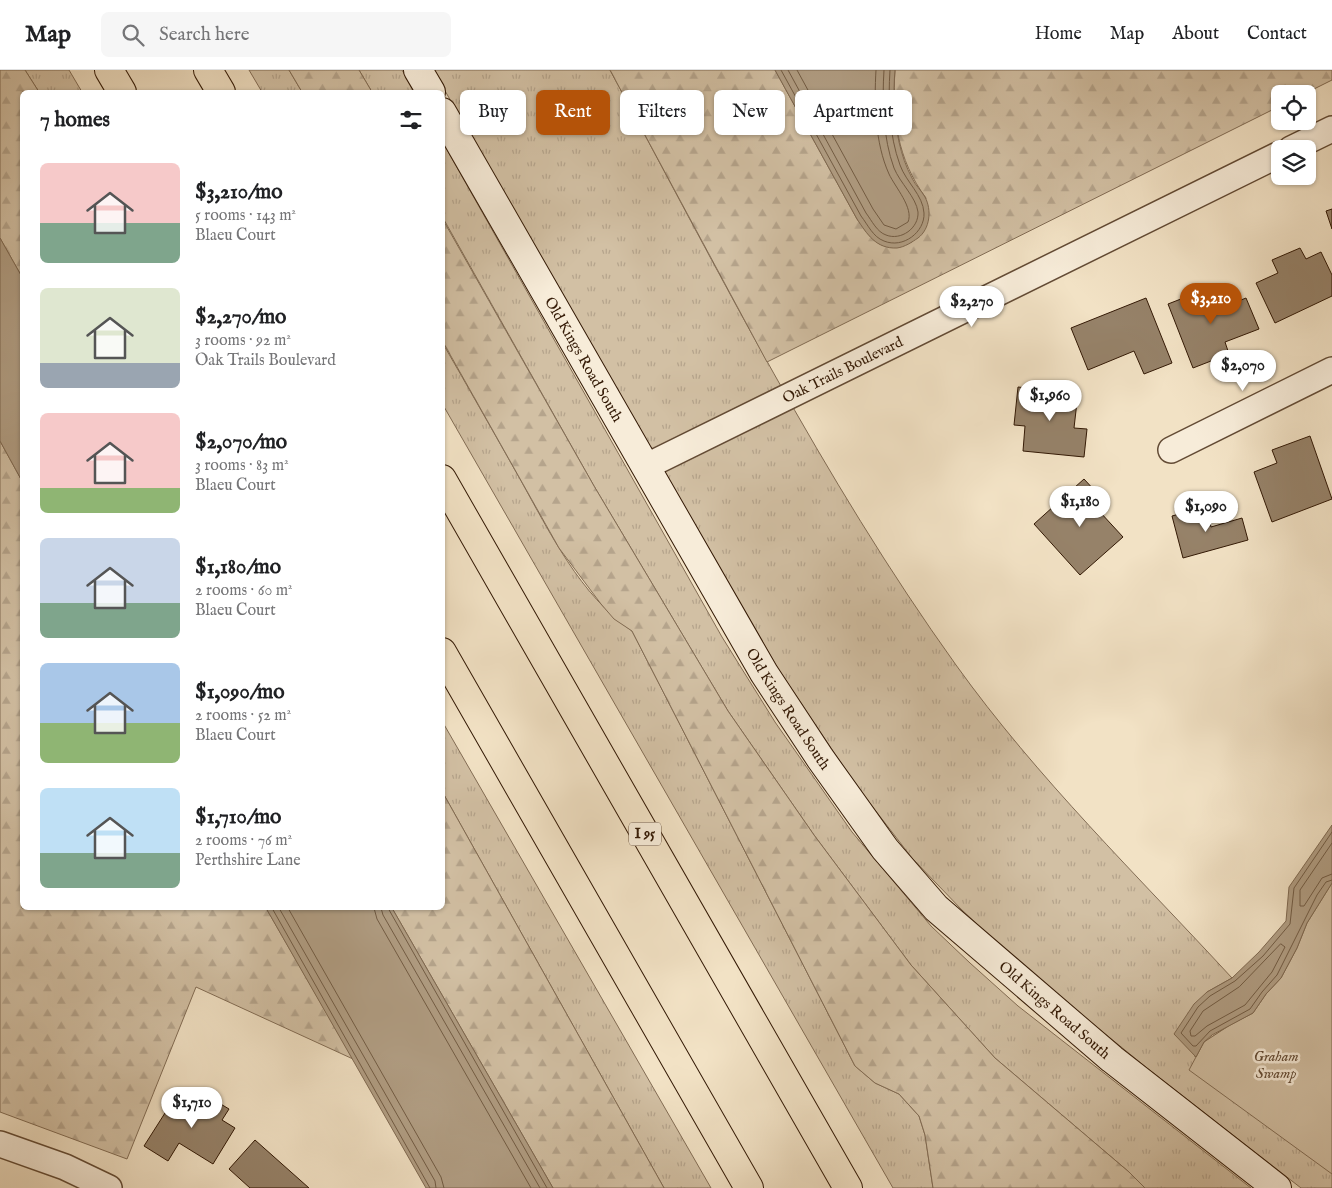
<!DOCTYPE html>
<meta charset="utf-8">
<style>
:root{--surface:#fff;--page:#f6f6f6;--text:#202124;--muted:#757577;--line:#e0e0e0;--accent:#b45309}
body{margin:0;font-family:"IM FELL English",serif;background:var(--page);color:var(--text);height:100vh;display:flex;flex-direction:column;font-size:19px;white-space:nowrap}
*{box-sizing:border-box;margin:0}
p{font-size:16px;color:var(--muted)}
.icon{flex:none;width:28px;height:28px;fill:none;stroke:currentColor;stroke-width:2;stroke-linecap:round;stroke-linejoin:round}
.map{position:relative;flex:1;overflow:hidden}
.details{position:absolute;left:20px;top:20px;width:425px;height:820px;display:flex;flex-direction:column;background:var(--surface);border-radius:8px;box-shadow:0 1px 4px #0004}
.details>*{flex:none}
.top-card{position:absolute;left:460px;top:20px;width:475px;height:45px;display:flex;gap:10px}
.tools{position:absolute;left:1271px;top:15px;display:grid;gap:10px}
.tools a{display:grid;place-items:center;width:45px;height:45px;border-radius:8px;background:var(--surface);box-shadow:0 1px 4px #0004;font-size:25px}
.price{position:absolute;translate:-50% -42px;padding:0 11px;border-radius:18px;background:#fff;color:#222;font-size:16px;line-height:32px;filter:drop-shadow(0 1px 2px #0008)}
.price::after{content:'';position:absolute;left:50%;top:30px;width:15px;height:11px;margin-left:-8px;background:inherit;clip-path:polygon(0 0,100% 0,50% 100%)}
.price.current{background:var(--accent);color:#fff}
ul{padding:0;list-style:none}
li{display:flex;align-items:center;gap:15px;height:125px;padding:0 20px}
li span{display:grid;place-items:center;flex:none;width:140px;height:100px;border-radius:8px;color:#555}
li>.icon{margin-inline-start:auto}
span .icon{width:60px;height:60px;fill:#fffc;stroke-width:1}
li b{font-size:21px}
h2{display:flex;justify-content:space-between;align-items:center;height:60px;padding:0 20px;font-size:21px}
.pill{padding:0 18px;border-radius:8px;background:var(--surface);box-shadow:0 1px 4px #0004;font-size:18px;line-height:45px}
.pill.current{background:var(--accent);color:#fff}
header{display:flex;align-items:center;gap:30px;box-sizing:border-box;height:70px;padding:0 25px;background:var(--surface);border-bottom:1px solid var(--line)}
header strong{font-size:24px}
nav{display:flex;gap:28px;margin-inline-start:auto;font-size:18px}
.search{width:350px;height:45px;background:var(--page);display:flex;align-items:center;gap:12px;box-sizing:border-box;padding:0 18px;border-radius:8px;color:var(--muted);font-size:19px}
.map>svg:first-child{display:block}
</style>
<header>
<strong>Map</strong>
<div class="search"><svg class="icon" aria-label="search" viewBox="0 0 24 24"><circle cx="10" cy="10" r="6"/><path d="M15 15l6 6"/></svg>Search here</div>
<nav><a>Home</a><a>Map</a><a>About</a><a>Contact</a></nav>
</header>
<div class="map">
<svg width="1332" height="1118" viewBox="0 0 1332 1118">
<defs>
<pattern id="grass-tufts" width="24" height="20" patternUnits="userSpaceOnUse" patternTransform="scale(1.25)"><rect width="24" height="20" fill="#d2c0a4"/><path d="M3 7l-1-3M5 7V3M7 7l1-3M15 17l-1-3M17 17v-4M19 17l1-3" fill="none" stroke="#b5a48c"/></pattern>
<pattern id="forest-firs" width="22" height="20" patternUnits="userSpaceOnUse" patternTransform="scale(1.25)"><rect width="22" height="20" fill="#d2c0a4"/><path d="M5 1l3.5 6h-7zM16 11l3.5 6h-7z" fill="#b5a48c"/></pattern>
</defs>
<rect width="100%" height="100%" fill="#f2e2c5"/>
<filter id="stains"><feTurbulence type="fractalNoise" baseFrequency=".004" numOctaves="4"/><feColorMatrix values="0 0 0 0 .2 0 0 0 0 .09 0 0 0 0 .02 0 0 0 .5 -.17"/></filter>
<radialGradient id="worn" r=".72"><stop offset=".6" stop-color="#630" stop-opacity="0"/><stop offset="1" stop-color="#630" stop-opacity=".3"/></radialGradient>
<path fill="url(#grass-tufts)" stroke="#826c54" d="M25,0H69L82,22H39Z
M249,0H289L302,22H262Z
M359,0H402L415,22H372Z
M433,0H610C719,202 822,408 956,595C1037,708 1138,806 1232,908L1207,922L1195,987L1204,972L1230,955L1297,878L1332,910V1118H1301L1147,998L1018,893L961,839L912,788L855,714L777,597Z
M442,71L722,567L775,652L852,762L931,856L970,893L1018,936L1251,1118H1145L1129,1102L995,988L911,895L814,765L728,641L594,416L443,148Z
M442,272C468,317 494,363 520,409C550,463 580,525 632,561L855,996L875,1013L899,1024L919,1046L925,1065L933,1118H893L443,335Z
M442,651L711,1118H664L443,723Z"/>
<path fill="url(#forest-firs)" stroke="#826c54" d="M0,0H25L39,22H22V207L0,168Z
M289,0H359L372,22H302Z
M610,0H775L857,149C874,173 882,184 912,172L926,128C897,89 892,47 895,0H1332V10L1304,24H1280V36L767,292Z
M442,148L594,416L728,641L814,765L911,895L995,988L1129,1102L1145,1118H933L925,1065L919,1046L899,1024L875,1013L855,996L632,561L614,549L601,534L559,478L443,272Z
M0,371L22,411V838H266L353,989L196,917L127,1089L0,1042Z
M443,723L664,1118H553L392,838H442Z"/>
<path fill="#d2c0a4" stroke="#826c54" d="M1332,813V1104L1189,1000L1204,972L1230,955L1253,943L1266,924L1281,908L1297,878L1307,853Z"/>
<path fill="#b19e84" stroke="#7f6951" d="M775,0H895C893,24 894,48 899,72C902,85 906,97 912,108C915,115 921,120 925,127C932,140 930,159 918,168C912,172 905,177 897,178C876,179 867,164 857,149Z
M0,168L22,207V411L0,371Z
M1332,755V813L1307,853L1297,878L1281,908L1266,924L1253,943L1212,965L1204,972L1196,987L1174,964L1194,934L1207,922L1232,908L1259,882L1286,851L1289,817Z
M266,838H392L553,1118H426Z"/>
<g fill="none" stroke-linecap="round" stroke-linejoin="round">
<path stroke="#725c44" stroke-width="1" d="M781,0L861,146C868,155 873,167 884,171C903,179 925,162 924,143C923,125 906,112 900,95C889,65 888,31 890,0
M788,0L866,143C872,151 877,162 886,165C901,171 919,158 918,142C916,127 900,113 894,98C883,68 882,32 884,0
M797,0L873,139L884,155L896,159L908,152C914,138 895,117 889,104C875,73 874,33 876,0
M1332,762L1294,818L1290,854L1263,886L1235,911L1210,926L1198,937L1181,963L1193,976H1196L1210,961L1250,939L1262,922L1277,905L1317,825L1326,812L1332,810
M1332,773L1300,820V836H1304L1322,808L1332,804
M272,838L430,1118
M279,838L435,1111L436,1118
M288,838L441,1107L444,1118
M374,838L377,849L531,1118
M381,838L383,845L540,1118
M388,838L547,1118
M1281,874L1285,877L1272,902L1245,935L1207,956L1195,966H1191L1190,961L1203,941L1239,917Z"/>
</g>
<path fill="#968269" stroke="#331905" d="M1332,139V159L1326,141Z
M1300,178L1306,189L1321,182L1332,205V226L1275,253L1256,213L1278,203L1272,190Z
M1199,222L1203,233L1227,223L1231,234L1246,228L1259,259L1225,272L1229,284L1193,298L1168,234Z
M1146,228L1172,293L1144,304L1134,281L1088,300L1071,258Z
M1018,317L1078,323L1074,358L1087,359L1084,387L1023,381L1025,356L1014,355Z
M1310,366L1332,429L1272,452L1254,402L1277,393L1272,380Z
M1084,409L1108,435L1100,442L1123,467L1080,505L1034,454Z
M1206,437L1211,457L1242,448L1248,470L1183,488L1172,446Z
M179,1021L203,1036L209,1027L229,1039L222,1050L235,1058L213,1094L179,1073L168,1091L144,1076Z
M255,1070L309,1118H250L229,1099Z"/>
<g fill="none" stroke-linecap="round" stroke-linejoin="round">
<defs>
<g id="street">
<path d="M1291,79L1332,59"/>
<path d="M1171,380L1332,300"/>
<path id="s1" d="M647,396L1280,84"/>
<path d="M0,1074L65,1097L109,1118"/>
</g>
<g id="secondary">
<path d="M418,0L431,22"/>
<path id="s2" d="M442,42L764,603L820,688L885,779L936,838L1112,989L1277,1118"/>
</g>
<path id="highway" d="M109,0L122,22
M208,0L221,22
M442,409L848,1118
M442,582L749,1118"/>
</defs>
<use href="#street" stroke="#634b35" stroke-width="28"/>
<use href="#secondary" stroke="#331905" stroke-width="30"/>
<use href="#highway" stroke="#331905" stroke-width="30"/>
<use href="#street" stroke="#f7ecd9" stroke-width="25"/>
<use href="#secondary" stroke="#f7ecd9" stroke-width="28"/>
<use href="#highway" stroke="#f2e2c5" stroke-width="28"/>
</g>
<g text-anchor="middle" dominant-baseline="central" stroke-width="5" stroke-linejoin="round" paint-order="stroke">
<rect fill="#f7ecd9" stroke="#6e5845" stroke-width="1" x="629" y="752.5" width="32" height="23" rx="4"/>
<g font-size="14" font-weight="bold" fill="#331905">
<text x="645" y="764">I 95</text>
</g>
<g font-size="15" fill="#331905" stroke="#f7ecd9">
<text stroke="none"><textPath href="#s2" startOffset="285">Old Kings Road South</textPath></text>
<text stroke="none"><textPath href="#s1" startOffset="218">Oak Trails Boulevard</textPath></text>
<text stroke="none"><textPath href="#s2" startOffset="690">Old Kings Road South</textPath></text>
<text stroke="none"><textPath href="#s2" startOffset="1095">Old Kings Road South</textPath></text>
</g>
<g font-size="15" font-style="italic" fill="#634b35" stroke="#f7ecd9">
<text x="1276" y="986">Graham<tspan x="1276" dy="17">Swamp</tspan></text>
</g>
</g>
<rect width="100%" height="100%" filter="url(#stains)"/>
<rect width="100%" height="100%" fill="url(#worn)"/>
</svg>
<div class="tools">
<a><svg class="icon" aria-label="locate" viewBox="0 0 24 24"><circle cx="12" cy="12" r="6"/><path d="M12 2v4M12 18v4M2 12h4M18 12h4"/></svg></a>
<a><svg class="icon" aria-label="layers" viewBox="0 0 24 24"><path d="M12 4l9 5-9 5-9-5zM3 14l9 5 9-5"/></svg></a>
</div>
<b class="price current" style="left:1211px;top:255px">$3,210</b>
<b class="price" style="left:972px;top:258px">$2,270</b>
<b class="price" style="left:1243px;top:322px">$2,070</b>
<b class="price" style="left:1050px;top:352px">$1,960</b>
<b class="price" style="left:1080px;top:458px">$1,180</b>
<b class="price" style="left:1206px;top:463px">$1,090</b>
<b class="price" style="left:192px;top:1059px">$1,710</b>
<div class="top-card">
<a class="pill">Buy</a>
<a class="pill current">Rent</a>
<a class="pill">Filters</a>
<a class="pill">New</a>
<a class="pill">Apartment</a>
</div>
<section class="details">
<h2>7 homes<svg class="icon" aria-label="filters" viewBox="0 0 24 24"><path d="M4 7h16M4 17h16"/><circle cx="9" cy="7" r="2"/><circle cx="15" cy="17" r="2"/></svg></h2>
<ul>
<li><span style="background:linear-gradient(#f6c9c9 60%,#7fa58c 0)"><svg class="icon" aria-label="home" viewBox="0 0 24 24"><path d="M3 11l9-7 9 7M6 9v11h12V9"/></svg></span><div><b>$3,210/mo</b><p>5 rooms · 143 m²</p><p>Blaeu Court</p></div></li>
<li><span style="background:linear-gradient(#dfe7d0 75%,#9aa5b1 0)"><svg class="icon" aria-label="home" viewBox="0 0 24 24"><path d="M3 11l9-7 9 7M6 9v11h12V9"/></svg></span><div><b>$2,270/mo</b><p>3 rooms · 92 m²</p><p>Oak Trails Boulevard</p></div></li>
<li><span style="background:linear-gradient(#f6c9c9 75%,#8fb573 0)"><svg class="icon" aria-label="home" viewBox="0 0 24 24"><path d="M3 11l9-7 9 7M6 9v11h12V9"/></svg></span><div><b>$2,070/mo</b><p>3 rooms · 83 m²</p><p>Blaeu Court</p></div></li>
<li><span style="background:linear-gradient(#c9d6e8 65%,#7fa58c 0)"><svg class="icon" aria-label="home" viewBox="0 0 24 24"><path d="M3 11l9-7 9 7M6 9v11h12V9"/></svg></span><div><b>$1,180/mo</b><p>2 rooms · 60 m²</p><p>Blaeu Court</p></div></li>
<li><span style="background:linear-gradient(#a9c7e8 60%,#8fb573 0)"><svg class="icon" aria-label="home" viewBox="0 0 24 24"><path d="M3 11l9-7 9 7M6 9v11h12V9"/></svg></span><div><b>$1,090/mo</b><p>2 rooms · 52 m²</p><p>Blaeu Court</p></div></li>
<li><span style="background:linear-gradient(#bfe0f5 65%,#7fa58c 0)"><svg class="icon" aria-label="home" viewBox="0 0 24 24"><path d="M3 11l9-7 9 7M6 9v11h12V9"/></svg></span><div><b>$1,710/mo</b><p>2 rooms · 76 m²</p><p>Perthshire Lane</p></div></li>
</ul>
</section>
</div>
